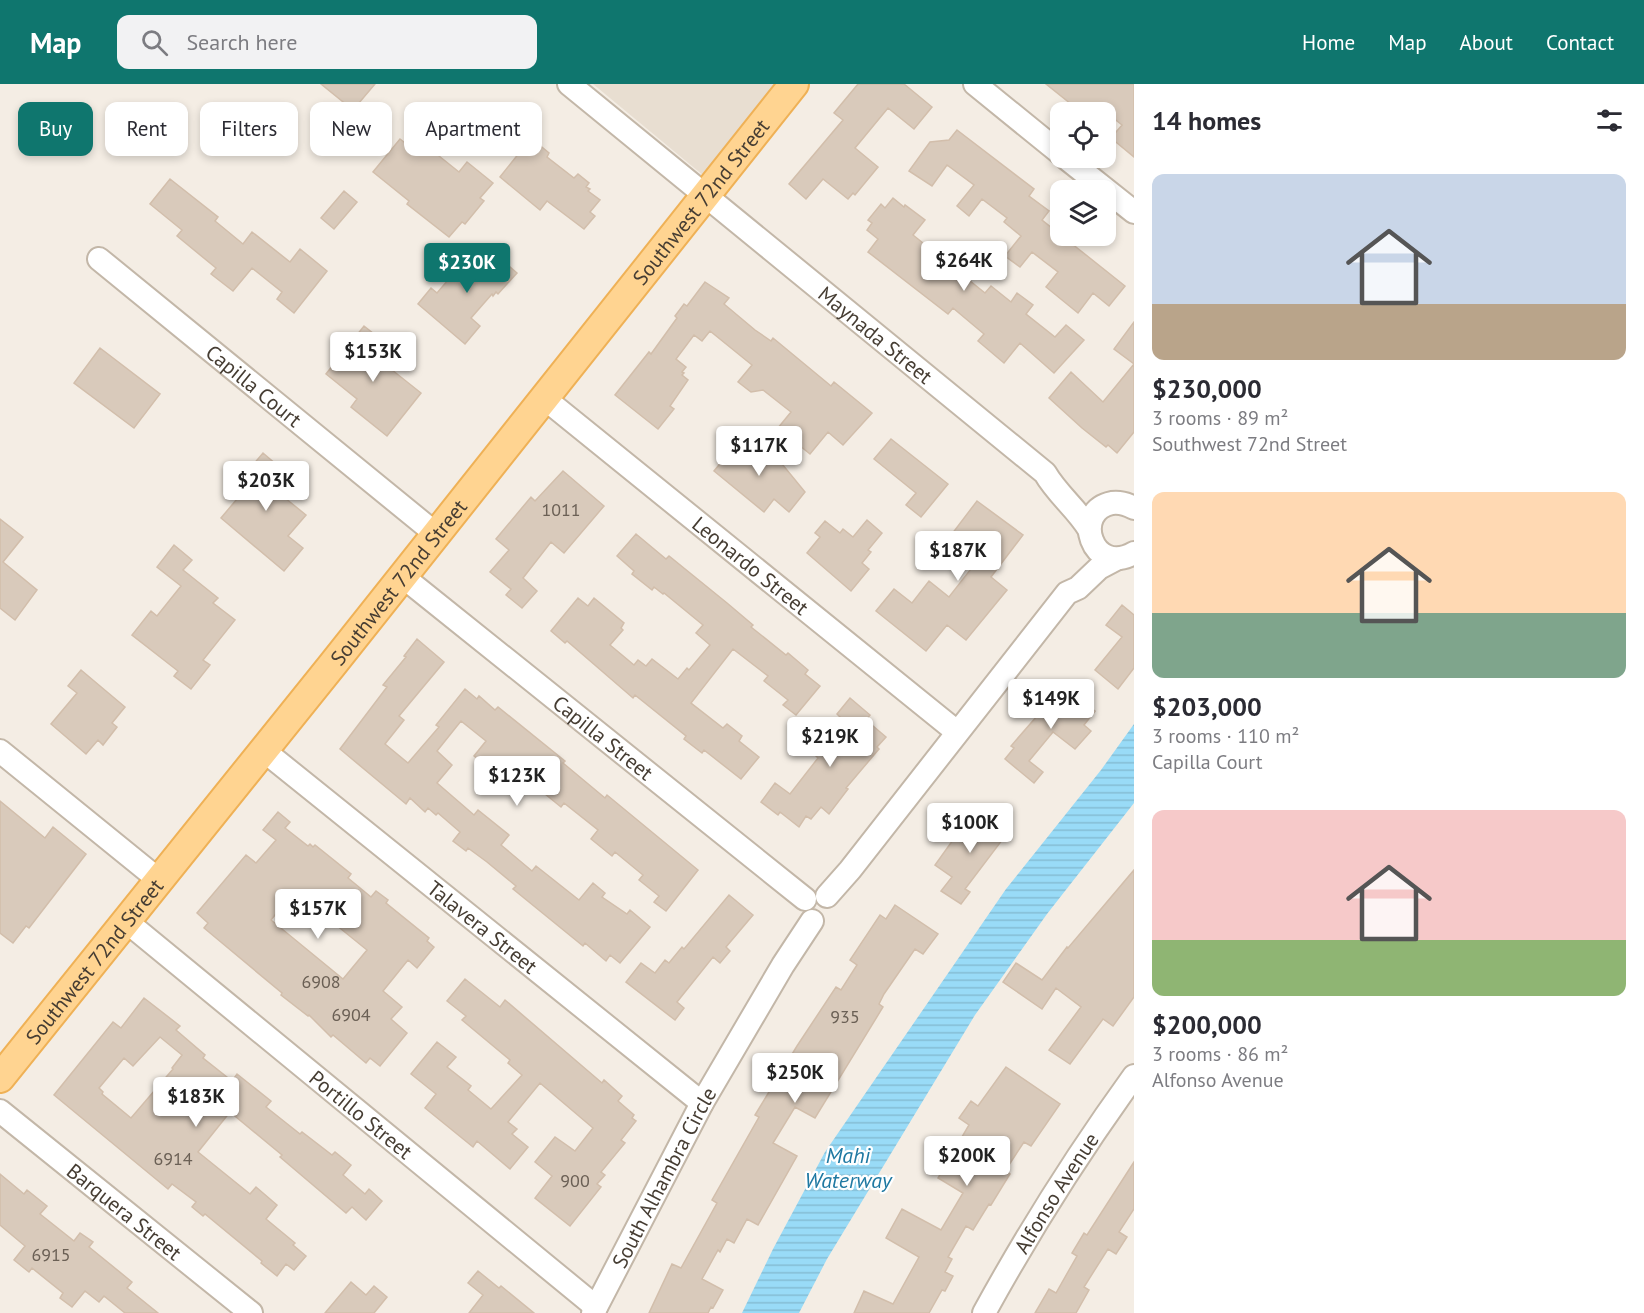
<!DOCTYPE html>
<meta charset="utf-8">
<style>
:root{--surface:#fff;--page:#f2f2f3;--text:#2b2b33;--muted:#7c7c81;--accent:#0f766e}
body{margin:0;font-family:"PT Sans",sans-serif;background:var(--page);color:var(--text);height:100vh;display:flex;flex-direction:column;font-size:22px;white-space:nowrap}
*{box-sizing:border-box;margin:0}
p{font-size:20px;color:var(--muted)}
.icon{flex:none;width:33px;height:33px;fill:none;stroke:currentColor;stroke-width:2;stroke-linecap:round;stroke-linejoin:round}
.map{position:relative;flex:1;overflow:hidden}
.side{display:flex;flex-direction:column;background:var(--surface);width:510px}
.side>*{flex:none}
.banner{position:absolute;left:18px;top:18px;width:570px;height:54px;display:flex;gap:12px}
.tools{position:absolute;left:1050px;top:18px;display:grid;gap:12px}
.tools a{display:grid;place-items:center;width:66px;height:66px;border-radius:12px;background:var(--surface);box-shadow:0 3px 9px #0003;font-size:30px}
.price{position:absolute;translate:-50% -51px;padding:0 14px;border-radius:6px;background:#fff;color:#222;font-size:20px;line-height:39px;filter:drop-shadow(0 2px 3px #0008)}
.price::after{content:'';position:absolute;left:50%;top:36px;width:18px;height:14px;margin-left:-9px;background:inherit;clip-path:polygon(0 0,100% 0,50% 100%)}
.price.active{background:var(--accent);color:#fff}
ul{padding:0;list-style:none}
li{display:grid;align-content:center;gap:12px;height:318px;padding:0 18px}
li span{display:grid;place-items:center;height:186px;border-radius:12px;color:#555}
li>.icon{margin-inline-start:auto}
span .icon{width:108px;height:108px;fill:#fffc;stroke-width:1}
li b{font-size:26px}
h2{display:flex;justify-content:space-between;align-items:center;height:72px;padding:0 18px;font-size:26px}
.tag{padding:0 21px;border-radius:12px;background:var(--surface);box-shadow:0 3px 9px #0003;font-size:21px;line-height:54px}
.tag.active{background:var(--accent);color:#fff}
header{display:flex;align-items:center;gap:36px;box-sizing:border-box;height:84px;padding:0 30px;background:var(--accent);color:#fff}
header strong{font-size:28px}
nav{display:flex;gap:33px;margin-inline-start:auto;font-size:21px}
.search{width:420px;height:54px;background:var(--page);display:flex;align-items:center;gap:15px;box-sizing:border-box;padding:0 21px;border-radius:12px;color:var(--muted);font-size:22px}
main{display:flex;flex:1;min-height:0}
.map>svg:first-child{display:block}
</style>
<header>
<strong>Map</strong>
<div class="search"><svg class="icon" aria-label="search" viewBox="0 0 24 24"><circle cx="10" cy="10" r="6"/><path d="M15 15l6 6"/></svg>Search here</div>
<nav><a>Home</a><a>Map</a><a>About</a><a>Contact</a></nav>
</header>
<main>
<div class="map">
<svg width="1134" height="1229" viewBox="0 0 1134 1229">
<defs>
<pattern id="water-rules" width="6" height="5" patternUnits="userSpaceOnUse" patternTransform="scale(1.5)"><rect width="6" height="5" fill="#99dbf7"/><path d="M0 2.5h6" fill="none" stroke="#85bdd4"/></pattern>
</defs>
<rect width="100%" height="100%" fill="#f4ede4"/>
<path fill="#e8ded1" d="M593,0H777L704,92Z"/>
<path fill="url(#water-rules)" d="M1134,640V719L1047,830L975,931L827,1175L799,1229H742L773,1165L825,1068L1006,805L1101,686Z"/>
<path fill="#d9cabb" stroke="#d2beab" stroke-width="1.5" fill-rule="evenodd" d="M321,0H375L353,26Z
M858,0H904L932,23L914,45L888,24L855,64L878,83L855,111L853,109L848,115L823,95L806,115L789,100L843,36L834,29Z
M1046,0H1134V73L1111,54L1122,41L1097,21L1091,28H1081Z
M957,46L1034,105L1029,112L1049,127L1042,136L1125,202L1109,222L1093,209L1078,229L1046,203L1058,188L1032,168L1020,183L1005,172L1021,152L1004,138L1007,134L982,115L969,132L957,122L974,101L947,81L932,102L909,87L930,58L949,56Z
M531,54L549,69L547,73L574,94L578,90L589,99L586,103L590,105L588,107L600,116L590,128L595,132L584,145L547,117L540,126L500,93Z
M400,55L417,68L424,60L459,88L467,78L493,99L480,114L484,117L465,140L462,138L449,153L407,120L409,117L373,88Z
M170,95L218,133L215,137L243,160L252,148L290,178L300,165L327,187L294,229L277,215L282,208L252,184L233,207L211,190L216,184L177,152L182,146L150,120Z
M344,107L357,118L334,145L321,134Z
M893,114L904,123L905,121L925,136L913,151L985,209L991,202L1011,218L1017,209L1033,221L1026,230L1055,253L1066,241L1084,256L1054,289L1020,259L1004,279L978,257L984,250L953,224L948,230L868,168L878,155L867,146L872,139L868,136L881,120L885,124Z
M486,169L492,174L495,170L517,189L498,210L496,208L493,212L492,210L471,234L480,242L465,260L418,220L431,204L437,209L454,189L457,191L474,171L480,176Z
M705,198L729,214L724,220L755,246L771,257L773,254L831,302L834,298L872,329L843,361L828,348L810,370L778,344L791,328L763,306L751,308L738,298L752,281L710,247L702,257L694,251L676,275L686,283L682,288L684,289L682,291L688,296L670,322L674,325L658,345L615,311L649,268L651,270L677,234L675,232L684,220L687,222Z
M1134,238V348L1117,369L1108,361L1106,363L1082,344L1049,314L1071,288L1103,318L1134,280L1114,265Z
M364,242L383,257L372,270L421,309L387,352L351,323L357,315L326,290Z
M100,264L160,310L134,344L74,299Z
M736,353L778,375L805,408L789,428L774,415L764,428L714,387L733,364Z
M891,355L948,400L921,433L906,421L916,409L874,375Z
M263,369L298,399L285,414L306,431L288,452L303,464L284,487L221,434L237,415L229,409Z
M563,387L604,422L564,469L551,458L523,494L537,507L522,524L506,511L511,505L490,488L509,466L496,455L531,413L535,417Z
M977,417L1023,451L991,493L1007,506L966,556L947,541L926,567L876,527L894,505L912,519L929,497L949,513L971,485L942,463Z
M0,435L23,453L3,478L37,506L15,536L0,524Z
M867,436L882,449L868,466L871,468L862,479L869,485L851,507L807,469L820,453L815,449L825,437L840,449L843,445L853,453Z
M636,450L666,475L669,472L727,519L753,541L751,543L786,571L788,569L808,586L805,590L820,602L796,631L783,621L788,616L764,597L768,592L733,565L691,619L723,644L727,640L742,652L739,657L759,673L741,695L704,666L702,669L684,655L686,652L635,611L633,614L567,557L565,559L551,547L578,514L588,522L594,514L624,539L621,544L623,546L610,561L634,581L638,576L646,582L652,575L678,595L687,584L689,586L710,561L696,549L703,541L664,509L663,510L654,503L652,506L632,490L634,487L617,472Z
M174,461L192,476L183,486L218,514L213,519L235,536L203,576L210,581L191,605L174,592L178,587L132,551L151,527L157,532L181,502L157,483Z
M1122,521L1134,531V584L1118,605L1095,586L1122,553L1106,541Z
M417,555L444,578L399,632L404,636L385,660L408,679L439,643L436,641L465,605L477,615L479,612L495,626L498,623L565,677L563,679L605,714L607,711L698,786L666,827L654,818L659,812L639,796L643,791L615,768L612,772L591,755L598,746L564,719L561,723L502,675L492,687L474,672L486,657L461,637L437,667L452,681L437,699L474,731L478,726L509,751L501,761L532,787L536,782L579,816L593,799L605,809L602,813L627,830L630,826L650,843L620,879L610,871L606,877L585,859L583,862L513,805L516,802L487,778L468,764L466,767L453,757L460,748L438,729L436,731L428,724L425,728L410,714L406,720L340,665L387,603L383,601L406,573L404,572Z
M81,586L125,623L112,639L117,643L103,661L98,656L86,670L51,640L77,609L68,602Z
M1064,601L1095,627L1084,641L1091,647L1075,665L1053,648L1029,677L1043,688L1034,699L1005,675L1014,664L1011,662Z
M850,614L870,631L866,636L886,653L877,663L879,665L846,704L848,705L829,730L821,723L811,735L806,732L799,743L780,728L778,731L761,718L775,699L790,710L818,674L814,670L843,636L837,630Z
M0,717L45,754L53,743L86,770L29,844L26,842L13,859L0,849Z
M981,725L1009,747L965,805L970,808L961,820L941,807L952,793L935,781L958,749L961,752Z
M278,728L290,738L285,744L308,762L310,760L313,763L315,761L351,790L348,794L371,813L376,807L388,816L386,819L429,854L427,857L434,863L417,884L408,876L383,907L402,923L391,935L407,949L380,982L370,974L366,979L333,951L331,953L309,931L308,932L281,911L282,909L204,844L208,839L197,829L246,771L256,779L276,756L263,746ZM294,807L367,866L343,895L271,836Z
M1134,786V913L1113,942L1103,935L1070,980L1049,966L1081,923L1056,904L1042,925L1003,898L1016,879L1042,896L1067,863L1068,864Z
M729,811L753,831L726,863L730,867L720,879L713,873L677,918L684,924L675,936L626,898L641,879L655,889L665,876L669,879L682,863L684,865Z
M895,821L938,850L923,870L915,865L884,910L879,920L883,923L815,1034L795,1023L773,1059L797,1072L758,1141L747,1135L734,1159L727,1155L720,1168L718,1166L702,1195L723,1206L713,1224L711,1223L708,1229H649L672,1180L681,1184L717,1119L712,1116L759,1033L755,1031L797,962L836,903L841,906L857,881L850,876L880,831L886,835Z
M465,895L500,923L505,916L602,999L604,996L622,1012L618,1017L634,1031L632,1034L636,1037L621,1056L625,1059L601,1088L605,1091L597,1100L601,1103L570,1142L535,1114L552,1092L535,1078L555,1053L575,1067L593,1044L540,999L508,1038L517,1045L512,1050L528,1063L510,1085L477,1057L473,1063L425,1024L436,1010L411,990L437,958L456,973L447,983L471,1002L468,1006L491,1025L522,991L508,979L510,976L462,936L466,932L447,917Z
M144,914L180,942L176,946L205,971L203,974L232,997L237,990L271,1017L266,1023L300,1050L302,1048L332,1071L335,1068L351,1081L343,1091L365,1110L369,1105L382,1117L366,1136L352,1123L346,1129L280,1073L282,1071L230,1028L198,1068L250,1110L256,1103L277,1121L266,1135L295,1159L293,1161L306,1172L294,1186L286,1180L277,1192L261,1179L262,1177L205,1130L203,1132L192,1123L196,1118L172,1100L168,1105L54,1011L113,938L121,944ZM160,953L182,971L172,984L173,985L131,1034L102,1010L103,1008L99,1004L124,974L133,982Z
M1006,983L1060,1020L1031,1062L1024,1058L1005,1087L1010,1090L991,1121L989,1120L973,1146L966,1142L948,1173L952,1175L945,1188L953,1192L945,1207L942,1206L929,1229H854L864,1207L893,1220L919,1173L886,1154L902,1125L941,1146L963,1109L938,1094L969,1041L959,1034L971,1017L978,1022Z
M1134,1078V1125L1119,1148L1127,1153L1116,1170L1108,1165L1084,1203L1089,1206L1076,1229H1035L1049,1205L1056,1209L1077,1172L1072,1169L1084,1149L1087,1151Z
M0,1090L24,1110L27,1106L47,1122L40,1130L74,1157L80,1149L93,1158L89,1163L132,1198L127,1204L158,1229H125L104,1212L99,1218L85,1207L72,1223L60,1214L63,1209L32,1184L29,1188L14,1176L25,1162L0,1141Z
M478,1187L499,1204L501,1202L534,1229H469L483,1211L468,1199Z
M351,1198L366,1211L374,1202L387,1213L374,1229H325Z"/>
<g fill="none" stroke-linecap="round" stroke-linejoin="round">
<defs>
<g id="minor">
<path id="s1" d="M569,0L1045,389C1057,410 1077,425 1089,445"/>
<path d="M975,0L1060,69"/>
<path d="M1066,74L1134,128"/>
<path id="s2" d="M99,175L436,450"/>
<path id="s3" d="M544,314L957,648"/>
<path d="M1134,424C1127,420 1120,418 1112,419C1071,427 1092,493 1134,469"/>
<path id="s4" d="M402,492L805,815"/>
<path id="s5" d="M263,666L702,1019"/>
<path d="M0,667L159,796"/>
<path d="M827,812L850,786L1067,509L1078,504L1099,484L1116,475"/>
<path id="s6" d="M127,838L596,1223"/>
<path id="s7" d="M0,1027L251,1229"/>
<path id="s8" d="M593,1229L702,1019L783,881L812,837"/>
<path id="s9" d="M984,1229C1029,1147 1079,1068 1134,992"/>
</g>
<g id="major">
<path id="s10" d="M0,994L333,580L794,0"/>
</g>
</defs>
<use href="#minor" stroke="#c3b7a8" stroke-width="26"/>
<use href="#major" stroke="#efb156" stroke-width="32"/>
<use href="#minor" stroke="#fff" stroke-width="22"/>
<use href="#major" stroke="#ffd491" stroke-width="28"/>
</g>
<g text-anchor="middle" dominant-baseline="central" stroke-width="4.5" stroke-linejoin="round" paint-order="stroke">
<g font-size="18" fill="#6b6055">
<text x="561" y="425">1011</text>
<text x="321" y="897">6908</text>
<text x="351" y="930">6904</text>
<text x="845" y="932">935</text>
<text x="173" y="1074">6914</text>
<text x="575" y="1096">900</text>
<text x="51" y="1170">6915</text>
</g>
<g font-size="21" fill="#463d33" stroke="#fff">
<text stroke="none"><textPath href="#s10" startOffset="1122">Southwest 72nd Street</textPath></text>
<text stroke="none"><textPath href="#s1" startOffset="396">Maynada Street</textPath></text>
<text stroke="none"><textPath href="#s2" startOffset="200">Capilla Court</textPath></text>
<text stroke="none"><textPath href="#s3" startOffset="266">Leonardo Street</textPath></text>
<text stroke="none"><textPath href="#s10" startOffset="636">Southwest 72nd Street</textPath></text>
<text stroke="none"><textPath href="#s4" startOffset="258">Capilla Street</textPath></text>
<text stroke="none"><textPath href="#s5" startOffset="282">Talavera Street</textPath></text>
<text stroke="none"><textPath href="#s10" startOffset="150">Southwest 72nd Street</textPath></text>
<text stroke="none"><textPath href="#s6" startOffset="303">Portillo Street</textPath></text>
<text stroke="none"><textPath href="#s8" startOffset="153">South Alhambra Circle</textPath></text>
<text stroke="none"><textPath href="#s9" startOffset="140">Alfonso Avenue</textPath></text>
<text stroke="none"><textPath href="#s7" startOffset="160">Barquera Street</textPath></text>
</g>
<g font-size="22" font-style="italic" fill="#1f79a2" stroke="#fff">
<text x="848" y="1071">Mahi<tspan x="848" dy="25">Waterway</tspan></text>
</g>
</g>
</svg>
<div class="tools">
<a><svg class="icon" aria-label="locate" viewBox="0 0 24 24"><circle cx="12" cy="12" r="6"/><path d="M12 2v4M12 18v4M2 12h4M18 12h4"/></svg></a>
<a><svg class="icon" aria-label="layers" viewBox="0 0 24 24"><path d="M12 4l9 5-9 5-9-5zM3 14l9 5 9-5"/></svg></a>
</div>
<b class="price" style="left:964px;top:208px">$264K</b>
<b class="price active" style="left:467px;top:210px">$230K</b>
<b class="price" style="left:373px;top:299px">$153K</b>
<b class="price" style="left:759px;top:393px">$117K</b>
<b class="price" style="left:266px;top:428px">$203K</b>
<b class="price" style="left:958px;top:498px">$187K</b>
<b class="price" style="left:1051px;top:646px">$149K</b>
<b class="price" style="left:830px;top:684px">$219K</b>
<b class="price" style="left:517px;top:723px">$123K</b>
<b class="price" style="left:970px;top:770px">$100K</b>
<b class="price" style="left:318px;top:856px">$157K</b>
<b class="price" style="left:795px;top:1020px">$250K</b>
<b class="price" style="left:196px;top:1044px">$183K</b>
<b class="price" style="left:967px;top:1103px">$200K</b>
<div class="banner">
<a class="tag active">Buy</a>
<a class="tag">Rent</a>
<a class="tag">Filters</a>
<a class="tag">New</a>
<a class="tag">Apartment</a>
</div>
</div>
<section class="side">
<h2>14 homes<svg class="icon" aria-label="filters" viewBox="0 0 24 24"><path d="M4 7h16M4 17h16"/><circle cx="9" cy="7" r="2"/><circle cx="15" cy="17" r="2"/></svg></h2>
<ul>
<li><span style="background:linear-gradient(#c9d6e8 70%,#b9a48a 0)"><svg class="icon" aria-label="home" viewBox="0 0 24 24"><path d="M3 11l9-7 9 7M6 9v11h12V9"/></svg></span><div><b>$230,000</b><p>3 rooms · 89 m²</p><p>Southwest 72nd Street</p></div></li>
<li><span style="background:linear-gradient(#ffd9b3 65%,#7fa58c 0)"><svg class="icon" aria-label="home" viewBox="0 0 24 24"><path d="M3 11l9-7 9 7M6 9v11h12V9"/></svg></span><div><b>$203,000</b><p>3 rooms · 110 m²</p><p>Capilla Court</p></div></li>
<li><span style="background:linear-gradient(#f6c9c9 70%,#8fb573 0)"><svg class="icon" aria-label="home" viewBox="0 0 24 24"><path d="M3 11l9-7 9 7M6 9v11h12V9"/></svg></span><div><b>$200,000</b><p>3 rooms · 86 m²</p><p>Alfonso Avenue</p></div></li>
</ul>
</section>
</main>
